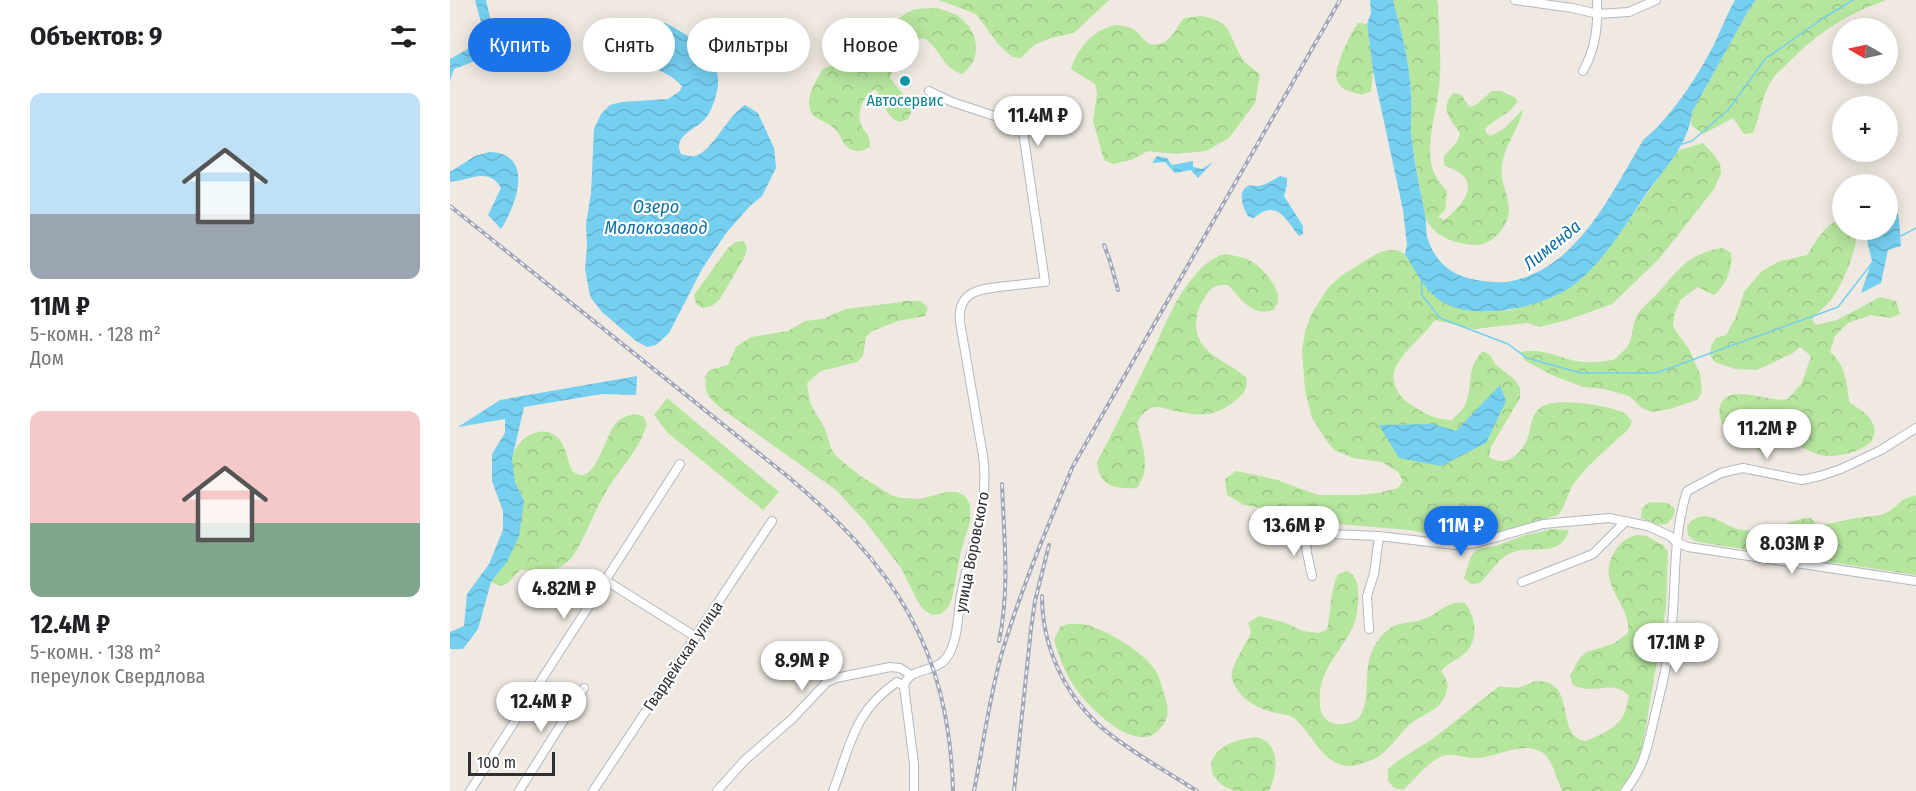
<!DOCTYPE html>
<html lang="ru">
<meta charset="utf-8">
<style>
:root{--surface:#fff;--page:#f2f2f2;--text:#202124;--muted:#757577;--accent:#1a73e8}
body{margin:0;font-family:"Fira Sans Condensed",sans-serif;background:var(--page);color:var(--text);height:100vh;display:flex;flex-direction:column;font-size:22px;white-space:nowrap}
*{box-sizing:border-box;margin:0}
p{font-size:20px;color:var(--muted)}
.icon{flex:none;width:33px;height:33px;fill:none;stroke:currentColor;stroke-width:2;stroke-linecap:round;stroke-linejoin:round}
.map{position:relative;flex:1;overflow:hidden}
.sheet{display:flex;flex-direction:column;background:var(--surface);width:450px}
.sheet>*{flex:none}
.guide{position:absolute;left:18px;top:18px;width:570px;height:54px;display:flex;gap:12px}
.needle{width:39px;rotate:279deg}
.fabs{position:absolute;left:1382px;top:18px;display:grid;gap:12px}
.fabs a{display:grid;place-items:center;width:66px;height:66px;border-radius:50%;background:var(--surface);box-shadow:0 3px 15px #0003;font-size:30px}
.scale{position:absolute;left:18px;bottom:15px;width:87px;box-sizing:border-box;padding-left:6px;border:3px solid #2e2e2e;border-top:0;font-size:16px;line-height:21px;white-space:nowrap;color:#2e2e2e;-webkit-text-stroke:4px #fff;paint-order:stroke}
.price{position:absolute;translate:-50% -51px;padding:0 14px;border-radius:21px;background:#fff;color:#222;font-size:20px;line-height:39px;filter:drop-shadow(0 2px 3px #0008)}
.price::after{content:'';position:absolute;left:50%;top:36px;width:18px;height:14px;margin-left:-9px;background:inherit;clip-path:polygon(0 0,100% 0,50% 100%)}
.price.current{background:var(--accent);color:#fff}
ul{padding:0;list-style:none}
li{display:grid;align-content:center;gap:12px;height:318px;padding:0 30px}
li span{display:grid;place-items:center;height:186px;border-radius:12px;color:#555}
li>.icon{margin-inline-start:auto}
span .icon{width:108px;height:108px;fill:#fffc;stroke-width:1}
li b{font-size:26px}
h2{display:flex;justify-content:space-between;align-items:center;height:72px;padding:0 30px;font-size:26px}
.tag{padding:0 21px;border-radius:27px;background:var(--surface);box-shadow:0 3px 15px #0003;font-size:21px;line-height:54px}
.tag.current{background:var(--accent);color:#fff}
main{display:flex;flex:1;min-height:0}
.map>svg:first-child{display:block}
</style>
<main>
<section class="sheet">
<h2>Объектов: 9<svg class="icon" aria-label="filters" viewBox="0 0 24 24"><path d="M4 7h16M4 17h16"/><circle cx="9" cy="7" r="2"/><circle cx="15" cy="17" r="2"/></svg></h2>
<ul>
<li><span style="background:linear-gradient(#bfe0f5 65%,#9aa5b1 0)"><svg class="icon" aria-label="home" viewBox="0 0 24 24"><path d="M3 11l9-7 9 7M6 9v11h12V9"/></svg></span><div><b>11M ₽</b><p>5-комн. · 128 m²</p><p>Дом</p></div></li>
<li><span style="background:linear-gradient(#f6c9c9 60%,#7fa58c 0)"><svg class="icon" aria-label="home" viewBox="0 0 24 24"><path d="M3 11l9-7 9 7M6 9v11h12V9"/></svg></span><div><b>12.4M ₽</b><p>5-комн. · 138 m²</p><p>переулок Свердлова</p></div></li>
</ul>
</section>
<div class="map">
<svg width="1466" height="791" viewBox="0 0 1466 791">
<defs>
<pattern id="forest-crowns" width="20" height="18" patternUnits="userSpaceOnUse" patternTransform="scale(1.5)"><rect width="20" height="18" fill="#b6e59e"/><path d="M2 6a3 3 0 1 1 6 0M12 15a3 3 0 1 1 6 0" fill="none" stroke="#9dc588"/></pattern>
<pattern id="water-waves" width="16" height="10" patternUnits="userSpaceOnUse" patternTransform="scale(1.5)"><rect width="16" height="10" fill="#75cff0"/><path d="M0 5q4-4 8 0t8 0" fill="none" stroke="#66b2ce"/></pattern>
</defs>
<rect width="100%" height="100%" fill="#efe9e1"/>
<path fill="url(#forest-crowns)" d="M489,0H659L624,33L601,38L584,45L571,58L562,57L548,44L526,14Z
M943,0H987L988,4C989,32 992,61 989,88C986,113 976,142 982,167C984,176 991,184 997,191L995,210L988,217L994,220C1006,211 1030,188 1011,174C1007,170 1000,168 994,165V156L1007,142L1010,133C999,118 990,109 1003,93L1012,95L1015,101L1020,107L1027,104L1042,91H1051L1066,98L1067,102C1060,114 1044,119 1035,129L1037,134L1041,136L1055,128L1073,109C1070,127 1057,141 1053,160C1048,180 1058,191 1059,209C1059,227 1042,246 1024,245C1006,244 986,237 977,221C973,214 973,203 971,194C967,173 963,153 961,131C961,119 962,107 961,94C960,62 951,31 943,0Z
M1306,0H1436C1397,14 1368,32 1338,63C1333,68 1326,73 1322,80C1311,96 1311,115 1303,133L1294,134L1283,118L1253,134L1241,125L1242,112L1301,6Z
M487,8C496,11 506,13 513,20C530,35 531,61 512,74C490,67 491,47 473,38C457,43 444,62 440,78L459,102L462,111L458,119L449,122C434,115 434,101 425,89C414,95 406,111 411,124C415,135 420,131 420,147C414,150 410,153 402,150C392,146 392,136 385,129C376,120 360,120 359,105C358,93 367,80 372,70C387,60 404,67 416,59C435,44 443,12 468,9C474,8 481,8 487,8Z
M751,16C787,22 777,39 795,62C799,66 805,70 810,74L805,103L779,138L756,151L726,154L698,151L681,160L663,164L654,160L643,121L647,93L645,84L621,69C627,46 656,14 683,29C692,34 695,48 709,44C722,41 726,28 734,18Z
M908,23L917,24L923,71L921,91L912,95C903,92 891,91 887,81C882,70 901,32 908,23Z
M1253,143L1265,156L1270,164L1271,173L1264,189L1209,259L1162,304L1117,320L1089,327L1078,323L1024,329L985,320C974,335 957,348 948,363C937,379 948,398 963,406C975,414 987,420 1002,420C1006,415 1013,410 1015,405C1024,386 1015,369 1033,351L1041,356L1045,364L1065,380L1070,388V398L1041,447L1039,457C1055,467 1068,457 1076,442C1082,430 1079,417 1090,408C1103,396 1161,405 1176,414C1176,415 1182,421 1182,421C1179,432 1172,434 1164,442C1152,453 1135,468 1125,482C1117,492 1117,505 1108,515L1054,531L1014,539L995,537L959,530L877,523L855,515L794,505L777,495L775,479L786,471L824,479L868,495H908L928,493L948,488L953,481L948,472L932,462L903,458L886,451L878,443L862,418L855,390L852,351L855,331L862,313L878,288L892,275L928,253L938,250H947L955,254L976,287L1034,312L1061,310L1097,298L1124,285L1138,271L1164,241L1227,151Z
M1392,219V230H1406C1409,246 1392,286 1381,300C1375,307 1367,312 1362,320L1366,325L1387,320L1430,297L1446,301L1450,314L1440,318L1421,315L1398,323L1385,336L1380,352C1395,364 1397,383 1399,402C1406,407 1417,413 1421,420C1437,447 1395,457 1376,456C1364,455 1350,444 1336,443C1329,443 1321,449 1314,452C1298,445 1283,440 1273,424C1270,419 1268,412 1270,406C1278,381 1320,404 1338,399L1352,383L1361,356L1350,347L1343,353L1307,370L1285,369L1265,362L1260,355L1261,346L1266,338L1276,335L1285,319L1294,292L1312,271L1330,261L1357,255C1366,242 1375,223 1392,219Z
M294,241L297,249L294,258L270,299L262,306L253,308L246,304L244,295L278,248L285,242Z
M1273,248L1281,253C1283,267 1276,286 1264,295L1248,287L1231,299L1224,315L1223,325L1227,333L1239,349L1250,374L1252,392L1247,400L1220,409L1201,412L1192,408L1179,396L1154,389L1133,387L1102,375L1074,360L1071,352C1093,347 1111,360 1133,362C1143,363 1154,361 1163,360C1168,356 1173,352 1177,347C1184,338 1181,325 1187,316C1191,308 1199,302 1206,295C1228,271 1237,253 1273,248Z
M775,254C781,255 788,256 794,258C807,261 831,287 828,301C828,303 825,308 824,310C802,317 792,300 778,285C762,284 760,289 752,302C748,309 746,316 746,324C746,354 776,360 796,377C798,388 795,393 786,400C765,418 750,416 725,411C720,410 713,407 707,407C697,407 691,415 687,423C692,445 702,468 687,488C665,489 649,487 647,462C666,427 683,391 701,355C714,328 725,297 745,275C754,265 762,257 775,254Z
M453,301H471L478,308L475,316L448,321L422,331L416,337L413,356L407,362L371,371L357,383L360,403L375,429L381,448L386,456L409,475L441,495L451,498L470,499L497,492H507L515,496L520,504V522L511,551L502,598L498,607L491,614L482,615L473,609L468,602L451,568L414,520L386,490L272,409C261,399 253,394 256,379L254,378L260,370L278,365L286,347L301,337L338,331L355,321L373,319L396,309L452,302Z
M217,398L329,492L313,510L218,433L204,415Z
M184,414L193,416L197,424C189,452 166,472 153,497C142,516 135,538 123,556C115,565 104,573 91,572C84,571 78,569 70,570L58,583L50,586L41,582L57,562L74,501C68,488 61,476 62,461C63,441 90,422 107,437C115,444 118,461 122,471C123,472 129,475 130,475C147,478 156,433 167,422C172,417 178,416 184,414Z
M1466,495V575L1254,543L1245,541L1238,535L1237,526C1255,505 1268,523 1287,529C1292,530 1297,530 1302,531C1323,534 1340,518 1361,518L1368,526L1406,518L1431,515L1440,511L1454,499Z
M1199,502L1218,503L1225,509L1223,517L1217,524L1208,525L1191,518L1192,508Z
M1101,529L1119,530C1109,561 1079,542 1057,555C1047,561 1038,575 1030,583L1021,584L1014,578L1021,556L1027,549L1045,546L1073,536Z
M1187,535L1196,536L1213,545L1218,552L1216,607L1191,756L1178,782L1169,791H1112C1107,780 1103,761 1093,753C1073,739 1045,759 1025,758C1014,758 1002,752 992,756C978,762 965,779 953,790L944,788L938,781V769L946,762L984,738L1048,687C1056,686 1065,689 1070,687C1076,686 1082,681 1088,681C1123,681 1109,725 1127,738C1129,740 1132,740 1135,741C1147,737 1167,728 1173,716C1177,710 1177,702 1179,696C1163,678 1144,696 1123,685L1120,676L1129,659L1136,652L1163,644L1178,633C1182,604 1144,584 1165,551C1171,542 1176,538 1187,535Z
M897,571C900,573 903,574 904,577C911,585 908,611 905,621C897,646 870,667 870,695C870,703 869,710 874,717C882,728 902,726 910,716C923,696 910,665 927,642C932,635 936,630 944,626C953,622 965,623 974,619C991,613 995,601 1015,603C1026,616 1029,641 1015,653C1007,660 998,663 991,671C997,679 1000,685 995,696C989,710 976,713 964,721C950,731 942,748 928,757C920,761 910,765 902,766C873,768 863,733 844,718C840,715 832,714 826,713C807,708 788,699 782,678C779,667 797,644 801,632L798,623L809,616L836,623L853,631L868,633L877,630C881,612 880,591 888,574Z
M618,624C624,624 631,623 636,625C656,629 698,655 707,673C710,679 712,687 714,694C718,704 720,716 713,725C690,761 638,707 624,686C614,672 609,655 604,640L610,627Z
M807,737C831,744 828,772 819,791C809,791 797,791 787,791C765,787 750,764 772,748C781,741 796,738 807,737Z"/>
<path fill="url(#water-waves)" d="M25,0H36L42,26L34,52L23,62L4,69L0,81V59L25,45L32,26Z
M920,0H943C951,31 960,62 961,94C962,106 961,118 961,130C963,159 970,187 975,215C977,224 975,234 979,242C987,264 1003,276 1026,280C1037,281 1050,284 1062,281C1129,267 1162,191 1194,139C1222,117 1252,70 1267,38C1273,25 1278,12 1285,0H1306L1301,6L1242,112C1239,144 1214,169 1196,194C1176,224 1154,261 1125,284C1096,307 1023,323 991,301C975,291 965,270 955,254L957,245L953,210L923,71L917,24L921,13Z
M215,23C242,36 277,59 266,95C264,103 260,114 254,120C248,127 234,132 230,141C228,146 229,149 231,154C236,155 241,157 245,156C262,152 277,116 295,105L308,113L324,148L326,168L312,196L300,206L277,232L252,269L219,333L206,345L197,347L186,341L152,312L141,298L139,291L135,269L137,246L136,224L141,193L144,129L151,114L160,105L171,102L218,99L230,91L232,86C222,74 207,71 196,62C196,48 198,38 205,26Z
M39,152C85,153 67,204 51,229L38,215L51,188C38,166 19,181 0,182V172L25,156Z
M707,156L717,158L722,165L743,161V167L752,169L763,162L748,178L741,170L725,173L715,162L702,163Z
M830,176L837,178V185L834,196L853,226V234L849,236C835,218 826,199 804,218L799,217C794,211 786,192 798,186C800,185 805,186 808,186C816,185 823,180 830,176Z
M1442,190L1449,219L1451,246L1438,250L1431,283L1411,293L1422,261L1417,241L1429,231L1428,230H1437V194Z
M187,376L186,395L152,394L74,407L62,459L65,482L74,501L69,536L57,562L41,582L28,629L13,649H0V632L14,626L17,594L39,564L53,530V511L42,481V454L55,433V419L8,427L50,400Z
M1050,385L1056,401L1036,443L991,466L949,458L929,425L983,424L1006,431Z"/>
<g fill="none" stroke-linecap="round" stroke-linejoin="round">
<path stroke="#75cff0" stroke-width="1.5" d="M1232,144L1242,141L1278,110L1315,59L1375,17L1403,0
M1451,236L1466,228
M971,277L972,295L990,318L1058,344L1077,358L1131,373H1206L1388,307L1422,263"/>
<defs>
<path id="minor" d="M1065,0L1122,8L1148,14L1179,12L1206,0
M1133,71C1146,48 1148,26 1147,0
M804,520L855,533L929,536L1005,545L1023,544L1093,524L1159,518L1198,526L1220,536L1226,542L1238,547L1466,581
M855,533L857,553L862,576
M155,580L246,637
M1072,582L1143,554L1176,521
M919,629L917,596L924,574L929,536
M20,791L230,464
M69,791L134,688
M143,791L322,521
M267,791L295,760L342,719L376,683L386,678L440,667L450,668L461,675
M383,791C401,745 403,712 447,682L454,686
M464,791V764L454,686C459,666 486,674 497,657C509,639 507,616 511,595C520,545 540,509 533,456L510,322C507,290 531,289 556,286C569,285 582,283 595,282L573,132L570,126L560,121L502,102L479,91
M1175,791C1194,767 1197,749 1204,719C1211,689 1220,655 1222,624C1226,579 1223,535 1237,491L1271,473L1293,468L1352,480L1370,476L1391,469L1431,450L1466,428"/>
</defs>
<use href="#minor" stroke="#b4b7c1" stroke-width="10"/>
<use href="#minor" stroke="#fff" stroke-width="8"/>
<defs>
<path id="rail" d="M0,206L336,475C444,566 499,647 503,791
M654,245L660,261L668,290
M592,596C592,646 614,694 651,727C679,751 716,771 747,791
M549,641C560,589 554,537 552,484
M524,791C533,746 539,700 551,656C570,591 597,528 623,466L890,0
M564,791L581,629L585,601L599,545"/>
</defs>
<use href="#rail" stroke="#a3a6b8" stroke-width="4"/>
<use href="#rail" stroke="#fff" stroke-width="1.5" stroke-dasharray="4.5" stroke-linecap="butt"/>
</g>
<circle fill="#0f9aa8" stroke="#fff" stroke-width="2" cx="455" cy="81" r="6"/>
<g text-anchor="middle" dominant-baseline="central" stroke-width="4.5" stroke-linejoin="round" paint-order="stroke">
<g font-size="16" fill="#0d838f" stroke="#fff">
<text x="455" y="100">Автосервис</text>
</g>
<g font-size="16" fill="#2e2e2e" stroke="#fff">
<text transform="translate(522 552) rotate(-79)">улица Воровского</text>
<text transform="translate(233 656) rotate(-56)">Гвардейская улица</text>
</g>
<g font-size="18" font-style="italic" fill="#0d6fa3" stroke="#fff">
<text x="206" y="207">Озеро<tspan x="206" dy="21">Молокозавод</tspan></text>
<text transform="translate(1102 245) rotate(-39)">Лименда</text>
</g>
</g>
</svg>
<div class="fabs">
<a><svg class="needle" viewBox="-14 -14 28 28"><path d="M0-13l5 13h-10z" fill="#e53935"/><path d="M0 13l5-13h-10z" fill="#757577"/></svg></a>
<a>+</a>
<a>−</a>
</div>
<div class="scale">100 m</div>
<b class="price" style="left:588px;top:147px">11.4M ₽</b>
<b class="price" style="left:1317px;top:460px">11.2M ₽</b>
<b class="price" style="left:844px;top:557px">13.6M ₽</b>
<b class="price current" style="left:1011px;top:557px">11M ₽</b>
<b class="price" style="left:1342px;top:575px">8.03M ₽</b>
<b class="price" style="left:114px;top:620px">4.82M ₽</b>
<b class="price" style="left:1226px;top:674px">17.1M ₽</b>
<b class="price" style="left:352px;top:692px">8.9M ₽</b>
<b class="price" style="left:91px;top:733px">12.4M ₽</b>
<div class="guide">
<a class="tag current">Купить</a>
<a class="tag">Снять</a>
<a class="tag">Фильтры</a>
<a class="tag">Новое</a>
</div>
</div>
</main>
